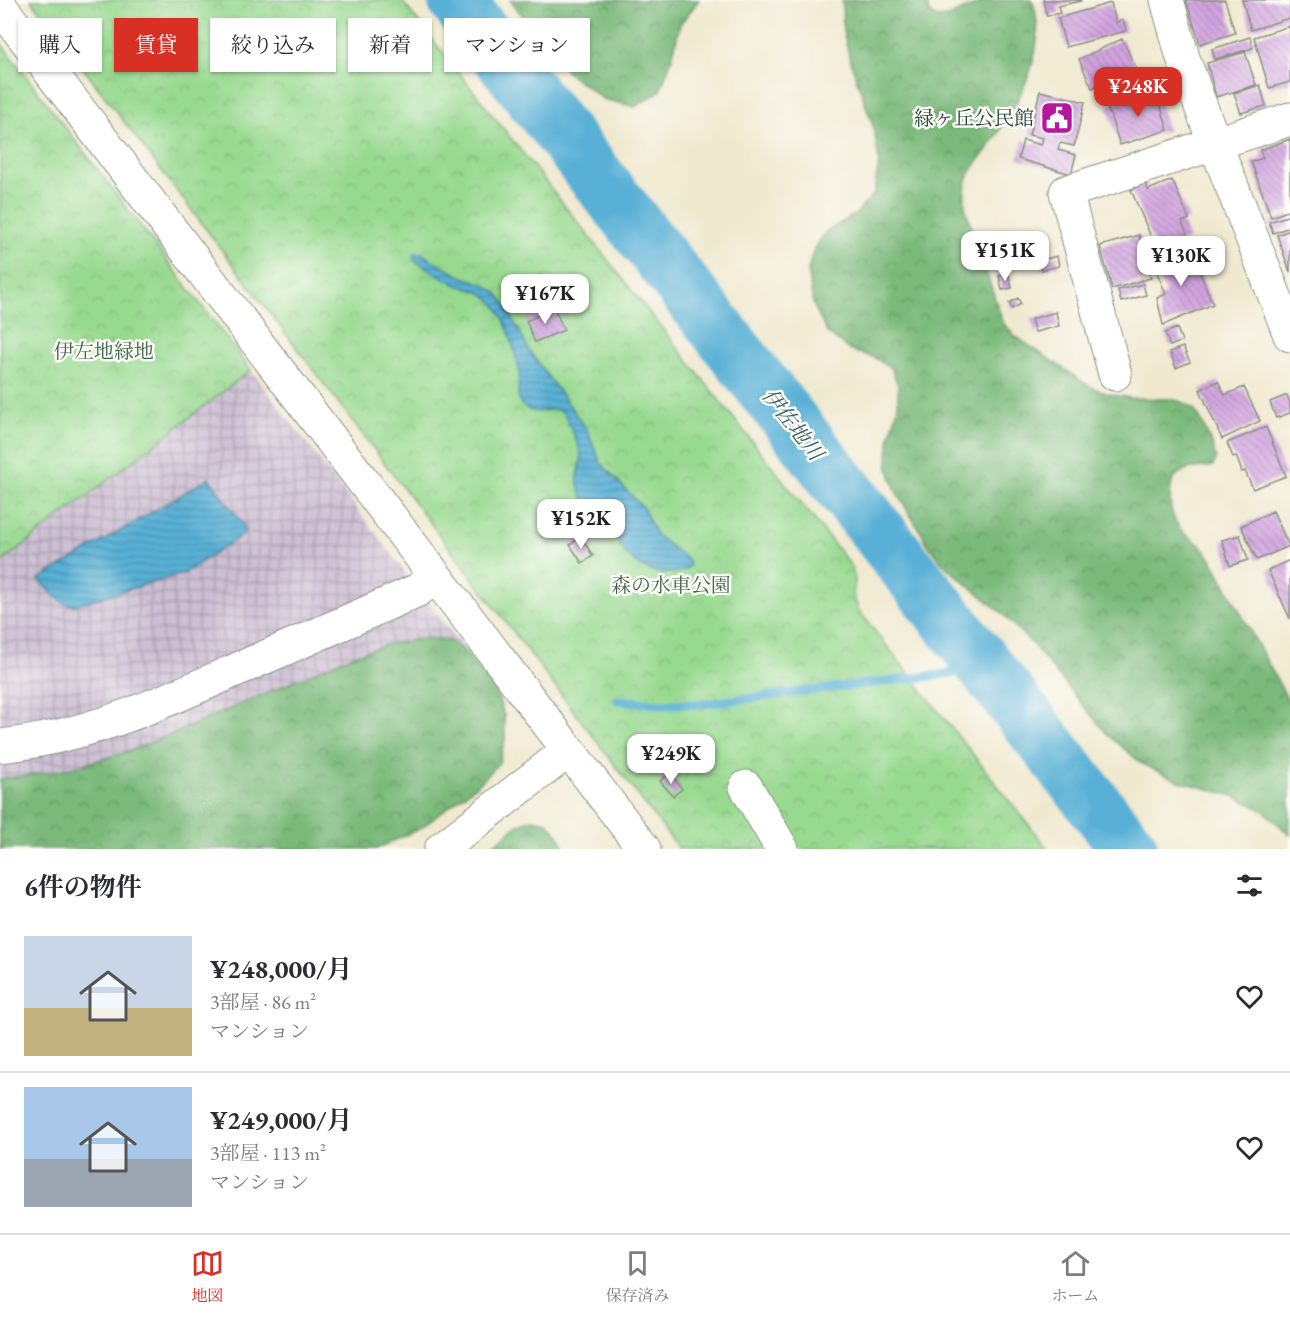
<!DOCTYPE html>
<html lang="ja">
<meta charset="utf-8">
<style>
:root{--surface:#fff;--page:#f7f7f7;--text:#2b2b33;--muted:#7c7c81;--line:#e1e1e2;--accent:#d93025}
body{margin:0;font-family:"EB Garamond","Noto Serif JP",serif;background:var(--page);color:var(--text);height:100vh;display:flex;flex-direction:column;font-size:22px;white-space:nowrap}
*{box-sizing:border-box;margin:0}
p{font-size:20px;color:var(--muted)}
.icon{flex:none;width:33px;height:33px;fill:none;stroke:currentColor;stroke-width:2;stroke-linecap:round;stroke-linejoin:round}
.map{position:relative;height:849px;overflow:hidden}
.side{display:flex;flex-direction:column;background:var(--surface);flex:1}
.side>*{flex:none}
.guide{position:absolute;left:18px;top:18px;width:600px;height:54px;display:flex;gap:12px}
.price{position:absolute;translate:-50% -51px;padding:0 14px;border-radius:12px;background:#fff;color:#222;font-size:20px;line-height:39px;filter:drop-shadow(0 2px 3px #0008)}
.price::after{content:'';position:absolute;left:50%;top:36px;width:18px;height:14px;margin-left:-9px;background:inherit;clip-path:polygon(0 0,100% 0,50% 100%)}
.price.current{background:var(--accent);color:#fff}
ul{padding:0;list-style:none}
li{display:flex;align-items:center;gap:18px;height:150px;padding:0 24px}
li+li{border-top:2px solid var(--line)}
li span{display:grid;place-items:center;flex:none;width:168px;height:120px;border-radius:0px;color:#555}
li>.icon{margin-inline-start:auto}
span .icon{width:72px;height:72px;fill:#fffc;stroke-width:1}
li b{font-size:26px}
h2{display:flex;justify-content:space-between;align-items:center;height:72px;padding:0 24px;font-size:26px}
.pill{padding:0 21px;border-radius:0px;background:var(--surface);box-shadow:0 2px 4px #0004;font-size:21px;line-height:54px}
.pill.current{background:var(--accent);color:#fff}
.menu{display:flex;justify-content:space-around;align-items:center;height:84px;border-top:2px solid var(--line);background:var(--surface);font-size:16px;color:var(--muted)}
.menu a{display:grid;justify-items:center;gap:3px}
.menu .current{color:var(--accent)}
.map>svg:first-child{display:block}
</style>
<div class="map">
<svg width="1290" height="849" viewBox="0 0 1290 849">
<defs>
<pattern id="industrial-grid" width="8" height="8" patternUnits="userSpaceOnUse" patternTransform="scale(1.5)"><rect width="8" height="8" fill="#ccbed3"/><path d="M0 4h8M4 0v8" fill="none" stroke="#a59cac"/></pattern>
<pattern id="forest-crowns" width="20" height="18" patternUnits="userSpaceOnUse" patternTransform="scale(1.5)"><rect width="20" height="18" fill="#7ab97a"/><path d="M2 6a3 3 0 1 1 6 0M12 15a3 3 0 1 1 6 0" fill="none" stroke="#639865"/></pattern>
<pattern id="park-crowns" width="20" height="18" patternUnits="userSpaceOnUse" patternTransform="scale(1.5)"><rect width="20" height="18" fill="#98d990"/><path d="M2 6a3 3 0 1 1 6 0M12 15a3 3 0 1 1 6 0" fill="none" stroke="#83bb7d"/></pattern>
<pattern id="water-rules" width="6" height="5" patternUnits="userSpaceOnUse" patternTransform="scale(1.5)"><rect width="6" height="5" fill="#59b0d6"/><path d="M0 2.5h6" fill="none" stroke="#4990ae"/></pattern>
<pattern id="building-back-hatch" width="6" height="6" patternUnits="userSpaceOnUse" patternTransform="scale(1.5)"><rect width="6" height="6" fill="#d2a3e0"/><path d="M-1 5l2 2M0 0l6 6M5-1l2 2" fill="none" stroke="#aa86b6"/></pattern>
</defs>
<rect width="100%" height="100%" fill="#fdfcf7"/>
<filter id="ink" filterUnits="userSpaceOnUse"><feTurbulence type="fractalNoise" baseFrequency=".0167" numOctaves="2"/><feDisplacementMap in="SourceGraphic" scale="12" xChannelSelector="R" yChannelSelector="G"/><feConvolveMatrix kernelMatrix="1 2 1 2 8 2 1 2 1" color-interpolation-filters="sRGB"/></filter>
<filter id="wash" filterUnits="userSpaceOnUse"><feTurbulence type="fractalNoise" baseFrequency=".008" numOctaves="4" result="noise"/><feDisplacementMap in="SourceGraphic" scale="24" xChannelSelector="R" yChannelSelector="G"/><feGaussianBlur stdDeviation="1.35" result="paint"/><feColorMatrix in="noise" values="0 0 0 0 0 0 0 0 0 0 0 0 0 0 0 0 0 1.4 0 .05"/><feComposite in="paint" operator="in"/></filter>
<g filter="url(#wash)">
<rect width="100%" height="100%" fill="#f0e9d0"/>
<path fill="url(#industrial-grid)" d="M251,370L467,653L448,640L426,638L126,752L76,767L26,776L0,779V563Z"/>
<path fill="url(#forest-crowns)" stroke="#4c7b57" stroke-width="1.5" d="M510,0H699L680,24L672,58L660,91L635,107L603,99L567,72Z
M842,0H926L929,13L937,18L947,17L987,0H1032C1050,49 1019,102 993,141C976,166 962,173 965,207L998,308L1004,324L1015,336L1091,387L1109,394L1132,398L1171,399L1182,402L1193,408L1200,418L1213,447L1216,458L1213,466C1204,469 1194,466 1185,470C1178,473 1172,479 1171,487C1168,505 1172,521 1185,534C1190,539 1196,541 1200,545C1205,549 1208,556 1212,560L1290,704V835L1264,811L1234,796L1179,781L1142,764L1108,735L1033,645L1002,613L946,567L929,546L896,491L888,467L889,440L898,407V385L891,368L875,358L850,350L827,333L813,304L808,270L814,248L827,231L856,214L874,194L879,160L873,126L851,63L843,31Z
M426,638L448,640L467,653L496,691L504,716L505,740L499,763L482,781L421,828L376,849H0V779L26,776L76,767L126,752L173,734L351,656L386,645Z
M532,819L547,822L557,833L566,849H488L518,825Z"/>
<path fill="url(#park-crowns)" stroke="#5c8b62" stroke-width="1.5" d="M31,0H401L852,567L855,581L853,595L859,611L1048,849H679Z
M0,42L251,370L0,563Z"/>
<path fill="url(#water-rules)" stroke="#3c7685" stroke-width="1.5" d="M417,253H421L440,265L461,276L484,284L496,292L504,302L530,352L586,428L601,463L644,509L656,535L688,560L690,566C684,572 677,573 669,573C650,574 633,564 622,549C617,541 613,532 608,525C598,512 584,505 579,489C575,478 581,468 581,457C580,444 569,426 564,414C553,402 536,421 522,405C515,396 519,388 519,378C520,374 519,369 518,365C513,345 505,312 489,298C480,290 466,289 455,284C441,277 428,269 416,261L413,258L414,254Z
M209,478L243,524L245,530L241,536L183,574L74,605C60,606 48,588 39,579Z"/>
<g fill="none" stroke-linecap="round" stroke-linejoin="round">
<path stroke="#59b0d6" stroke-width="9" d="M617,700L659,704H701L987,669"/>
<path stroke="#59b0d6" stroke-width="57" d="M456,0L1130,849"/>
</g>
<g id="blocks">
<path fill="url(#building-back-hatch)" d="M1043,0H1081V1L1058,6L1060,13L1047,16Z
M1186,0H1225L1235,33L1200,44Z
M1242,0H1290V18L1251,30Z
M1111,3L1116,22L1123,20L1126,31L1066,47L1058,18Z
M1290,26V82L1269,88L1254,37Z
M1250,37L1253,48L1215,59L1212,49Z
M1122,39L1136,68L1092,88L1079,59Z
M1245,52L1256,85L1216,97L1207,63Z
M1260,85L1266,106L1241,113L1234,93Z
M1040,91L1085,102L1074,146L1060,143L1058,150L1076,155L1071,174L1018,159L1023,140L1041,145L1043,138L1029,135Z
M1156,91L1168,130L1120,145L1107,106Z
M1290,139V210L1271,217L1251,162L1263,158L1260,150Z
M1172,180L1189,219L1182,222L1189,239L1158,253L1131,190L1146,183L1148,190Z
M1290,215V227L1273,233L1269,222Z
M1290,230V272L1277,235Z
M1139,235L1151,278L1112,289L1100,246Z
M1189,247L1213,304L1163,325L1157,298L1166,294L1153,263Z
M1057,256L1059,266L1042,270L1039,261Z
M1008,273L1012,288L1002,290L999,276Z
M1143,284L1146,295L1121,302L1118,290Z
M1018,298L1021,304L1012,309L1009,303Z
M554,308L564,330L535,342L526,321Z
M1056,312L1059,326L1035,332L1031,319Z
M1177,328L1182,341L1170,346L1165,333Z
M1183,347L1190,362L1176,368L1170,352Z
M1218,381L1225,395L1244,387L1260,421L1222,439L1200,390Z
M1287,395L1290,403V413L1276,418L1270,402Z
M1266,427L1286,476L1253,489L1245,471L1242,472L1236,456L1233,457L1227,443Z
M1273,511L1289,546L1257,560L1241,526Z
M1240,535L1248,560L1230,566L1222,540Z
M581,537L593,556L582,563L570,545Z
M1290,560V619L1268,570Z
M670,773L682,789L673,796L660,781Z"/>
</g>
</g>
<g filter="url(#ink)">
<use href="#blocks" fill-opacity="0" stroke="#889382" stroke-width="1.5"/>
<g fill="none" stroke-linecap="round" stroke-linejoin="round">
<defs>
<path id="minor" d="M1167,0L1183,58L1204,115L1290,335
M0,6L644,849
M1115,374L1066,192L1290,119
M0,746C88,737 159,704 238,669C298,643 358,617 418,590L436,577
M746,787L782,849
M441,849L568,751"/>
</defs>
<use href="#minor" stroke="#889382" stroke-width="35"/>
<use href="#minor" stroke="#fff" stroke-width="33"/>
</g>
</g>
<defs>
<symbol id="civic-square" viewBox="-11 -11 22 22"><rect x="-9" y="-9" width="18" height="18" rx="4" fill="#b5179e" stroke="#fdfcf7"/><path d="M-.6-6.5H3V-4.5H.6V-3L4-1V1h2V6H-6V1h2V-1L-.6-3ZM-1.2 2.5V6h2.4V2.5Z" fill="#fff"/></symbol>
</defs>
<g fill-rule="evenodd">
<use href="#civic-square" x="1038" y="99" width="38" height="38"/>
</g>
<g text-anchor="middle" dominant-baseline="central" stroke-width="5" stroke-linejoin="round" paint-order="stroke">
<g font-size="20" fill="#1f3d34" stroke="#fdfcf7" text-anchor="end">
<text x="1034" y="118">緑ヶ丘公民館</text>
</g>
<g font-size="20" fill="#3d644b" stroke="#fdfcf7">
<text x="104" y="351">伊左地緑地</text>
<text x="671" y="585">森の水車公園</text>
</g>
<g font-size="21" font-style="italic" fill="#306065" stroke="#fdfcf7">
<text transform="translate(793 424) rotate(52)">伊佐地川</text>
</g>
</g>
</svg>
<b class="price current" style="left:1138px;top:118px">¥248K</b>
<b class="price" style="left:1005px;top:282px">¥151K</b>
<b class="price" style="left:1181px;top:287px">¥130K</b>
<b class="price" style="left:545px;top:325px">¥167K</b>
<b class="price" style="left:581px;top:550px">¥152K</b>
<b class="price" style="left:671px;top:785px">¥249K</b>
<div class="guide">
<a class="pill">購入</a>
<a class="pill current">賃貸</a>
<a class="pill">絞り込み</a>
<a class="pill">新着</a>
<a class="pill">マンション</a>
</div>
</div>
<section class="side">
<h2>6件の物件<svg class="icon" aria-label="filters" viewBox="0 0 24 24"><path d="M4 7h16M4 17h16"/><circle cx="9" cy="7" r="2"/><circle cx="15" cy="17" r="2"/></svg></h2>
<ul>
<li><span style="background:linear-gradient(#c9d6e8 60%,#c2b280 0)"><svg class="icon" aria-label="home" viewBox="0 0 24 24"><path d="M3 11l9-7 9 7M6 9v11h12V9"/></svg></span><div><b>¥248,000/月</b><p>3部屋 · 86 m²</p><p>マンション</p></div><svg class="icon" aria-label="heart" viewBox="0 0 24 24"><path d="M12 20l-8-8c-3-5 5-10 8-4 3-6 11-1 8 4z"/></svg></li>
<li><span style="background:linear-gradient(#a9c7e8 60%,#9aa5b1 0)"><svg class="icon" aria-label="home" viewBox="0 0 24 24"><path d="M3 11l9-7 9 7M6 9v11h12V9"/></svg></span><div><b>¥249,000/月</b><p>3部屋 · 113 m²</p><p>マンション</p></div><svg class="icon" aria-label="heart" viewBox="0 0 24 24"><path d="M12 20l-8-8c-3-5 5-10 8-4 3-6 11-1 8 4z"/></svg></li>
</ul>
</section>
<nav class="menu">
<a class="current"><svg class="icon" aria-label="map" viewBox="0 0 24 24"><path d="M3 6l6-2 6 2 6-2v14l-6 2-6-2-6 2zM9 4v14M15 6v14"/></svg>地図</a>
<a><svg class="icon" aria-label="saved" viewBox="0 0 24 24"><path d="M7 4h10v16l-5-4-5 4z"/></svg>保存済み</a>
<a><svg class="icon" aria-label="home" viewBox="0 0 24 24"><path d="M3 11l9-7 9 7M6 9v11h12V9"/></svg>ホーム</a>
</nav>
